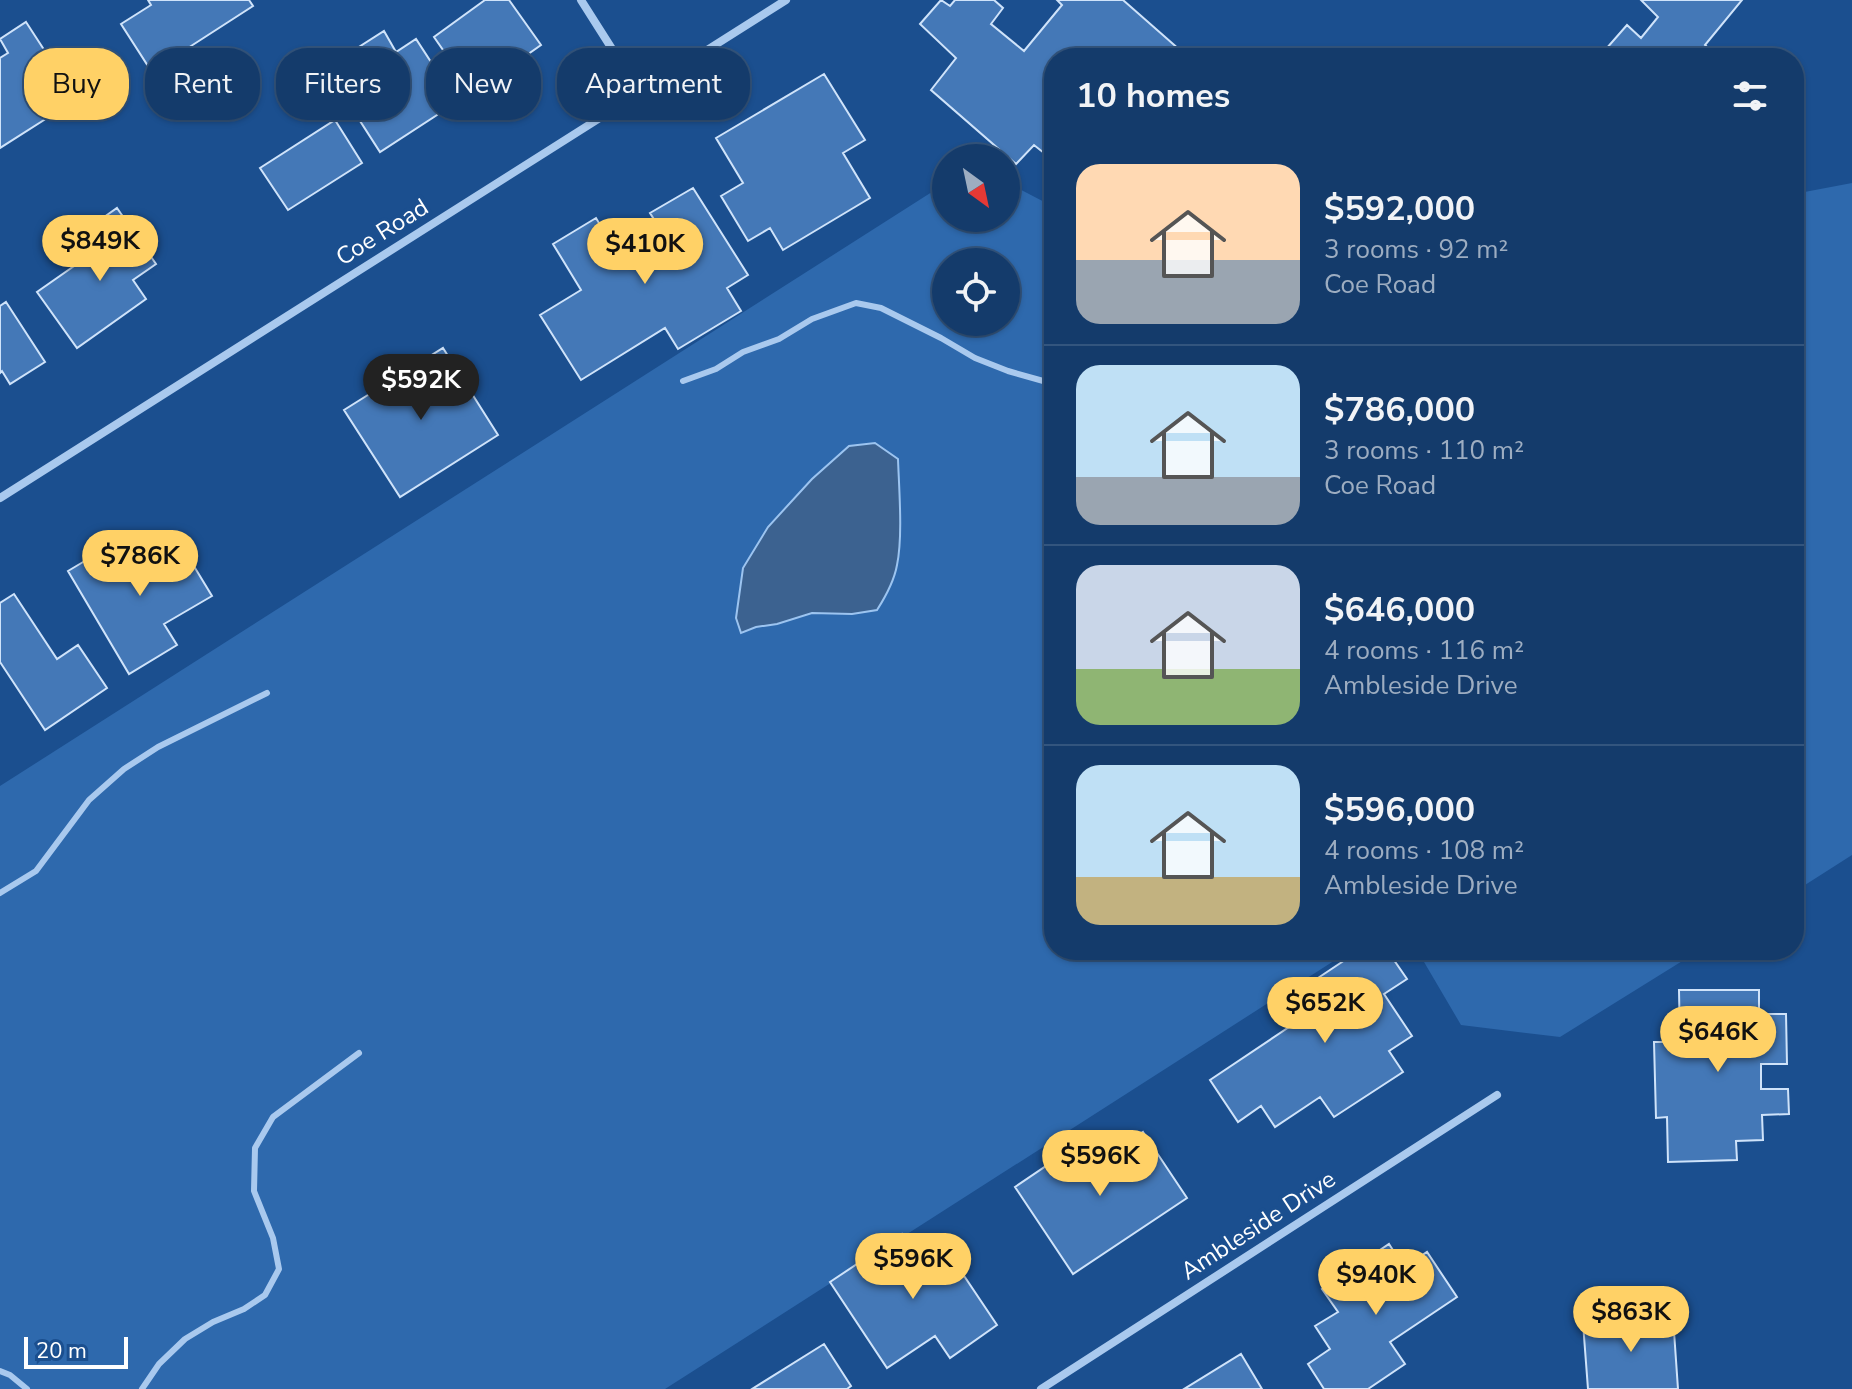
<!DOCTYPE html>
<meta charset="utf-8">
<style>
:root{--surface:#143b6b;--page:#214673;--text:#f1f3f6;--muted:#9dadc1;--line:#33557e;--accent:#ffd166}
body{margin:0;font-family:"Nunito Sans",sans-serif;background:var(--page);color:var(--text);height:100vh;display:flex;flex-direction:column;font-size:30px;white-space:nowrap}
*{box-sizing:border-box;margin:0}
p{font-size:26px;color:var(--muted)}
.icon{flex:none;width:44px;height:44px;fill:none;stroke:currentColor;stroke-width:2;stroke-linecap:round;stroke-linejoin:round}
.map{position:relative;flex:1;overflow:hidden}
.details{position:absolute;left:1044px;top:48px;width:760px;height:912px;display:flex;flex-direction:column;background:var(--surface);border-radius:32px;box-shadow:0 2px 6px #0004,0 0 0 2px var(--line)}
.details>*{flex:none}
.hud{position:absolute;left:24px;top:48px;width:760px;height:72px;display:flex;gap:16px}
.needle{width:52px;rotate:147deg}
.fabs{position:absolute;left:932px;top:144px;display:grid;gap:16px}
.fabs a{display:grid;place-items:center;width:88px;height:88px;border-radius:50%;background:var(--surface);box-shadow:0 2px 6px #0004,0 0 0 2px var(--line);font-size:40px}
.scale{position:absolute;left:24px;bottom:20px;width:104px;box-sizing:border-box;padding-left:8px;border:4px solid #fff;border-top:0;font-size:22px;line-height:28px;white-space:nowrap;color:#fff;-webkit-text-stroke:6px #1b4f8f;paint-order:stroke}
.price{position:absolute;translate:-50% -68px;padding:0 18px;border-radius:28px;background:var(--accent);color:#111;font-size:26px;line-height:52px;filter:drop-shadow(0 2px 4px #0008)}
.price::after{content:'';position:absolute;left:50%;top:48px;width:24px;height:18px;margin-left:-12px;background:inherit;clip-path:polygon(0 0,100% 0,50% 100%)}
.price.selected{background:#222;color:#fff}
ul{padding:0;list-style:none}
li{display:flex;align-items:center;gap:24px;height:200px;padding:0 32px}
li+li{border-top:2px solid var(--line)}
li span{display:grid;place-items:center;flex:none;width:224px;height:160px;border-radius:24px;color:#555}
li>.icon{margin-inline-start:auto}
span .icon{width:96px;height:96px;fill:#fffc;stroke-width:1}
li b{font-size:34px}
h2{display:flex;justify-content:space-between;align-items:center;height:96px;padding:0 32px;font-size:34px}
.tag{padding:0 28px;border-radius:32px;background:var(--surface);box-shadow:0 2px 6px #0004,0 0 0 2px var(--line);font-size:28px;line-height:72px}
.tag.selected{background:var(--accent);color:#111}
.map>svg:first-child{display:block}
</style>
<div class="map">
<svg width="1852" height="1389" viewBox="0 0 1852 1389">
<rect width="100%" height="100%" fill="#1b4f8f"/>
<path fill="#2e69ad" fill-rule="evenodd" d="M1006,182L1054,207V950H1351L665,1389H0V786L946,183V218H1006ZM946,262H1006V322H946Z
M1852,183V855L1794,892V194Z
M1417,950H1700L1560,1037L1461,1025Z"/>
<path fill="#3c6290" stroke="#9cc4f0" stroke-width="2" d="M875,443L898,459C899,489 903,536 897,565C894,582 886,596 877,610L852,614L812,613L777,624L756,627L741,633L736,618L743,568L768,527L812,479L849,446Z"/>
<path fill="#4478b7" stroke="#cfe3fa" stroke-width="2" d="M148,0H249L253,6L174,57L170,52L148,66L121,24L151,5Z
M485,0H509L541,45L473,93L434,37Z
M941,0L950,6L955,0H994L1003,8L991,24L1024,51L1062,5L1057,0H1123L1189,58H1054V161L1034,145L1016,164L931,90L956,58L920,24Z
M1641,0H1742L1705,45L1719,58H1615L1606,49L1627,25L1641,38L1658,17Z
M26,22L65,82L44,95L55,113L0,148V58L8,53L0,39Z
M384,31L396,52L416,39L457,102L380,152L326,68Z
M824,74L865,140L843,153L870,198L783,250L770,228L748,241L721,196L743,183L716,138Z
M335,120L362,163L288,210L260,168Z
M693,188L748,275L727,288L741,311L678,349L665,328L581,380L540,315L581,290L553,244L596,218L620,258L662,232L650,213Z
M117,208L156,264L133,280L146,299L77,348L37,292L107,243L93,225Z
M6,302L45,362L10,384L2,371L0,373V306Z
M443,348L498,435L400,497L344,410Z
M175,535L212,596L164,624L177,645L129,674L68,571L115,543L128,563Z
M14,594L57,659L78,645L107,688L45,730L0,662V603Z
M1360,950H1387L1407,979L1384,994L1412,1036L1389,1051L1403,1072L1334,1117L1320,1097L1275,1127L1261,1106L1238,1122L1210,1080L1301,1019L1288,998Z
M1679,990H1759V1014H1786L1787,1064H1761V1089H1788L1789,1114L1762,1115L1763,1140L1736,1141L1737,1160L1668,1162L1667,1117L1656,1118L1654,1042H1680Z
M1143,1132L1187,1198L1073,1274L1015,1187L1083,1141L1098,1163Z
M902,1234L916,1256L940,1240L997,1325L950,1358L935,1336L887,1368L830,1282Z
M1389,1244L1404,1267L1427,1252L1457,1297L1390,1342L1405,1364L1368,1389H1324L1308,1364L1330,1349L1315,1326L1338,1312L1322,1289Z
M1673,1317L1678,1389H1588L1583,1323Z
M824,1344L851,1386L847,1389H752Z
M1241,1354L1262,1389H1184Z"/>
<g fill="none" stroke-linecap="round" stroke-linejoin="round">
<path stroke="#a9c9ee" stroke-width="6" d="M683,381L716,369L743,352L779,339L812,319L856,303L881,308L941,338L975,358L1008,371L1054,384
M0,893L36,871L89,800L124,769L158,747L267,693
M0,1371L10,1375L27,1389
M142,1389L159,1364L185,1339L213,1322L244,1309L265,1295L279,1269L273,1238L254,1191L255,1148L273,1117L359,1053"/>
<path stroke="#a9c9ee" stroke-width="8" d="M581,0L640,93
M0,498L786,0
M1041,1389L1497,1095"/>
</g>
<g text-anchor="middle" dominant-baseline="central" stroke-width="7" stroke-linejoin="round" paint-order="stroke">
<g font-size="24" fill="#fff" stroke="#1b4f8f">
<text transform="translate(382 232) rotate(-32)">Coe Road</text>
<text transform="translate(1258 1225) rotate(-33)">Ambleside Drive</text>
</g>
</g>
</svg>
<div class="fabs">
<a><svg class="needle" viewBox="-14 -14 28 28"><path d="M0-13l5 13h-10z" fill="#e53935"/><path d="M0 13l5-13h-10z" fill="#9dadc1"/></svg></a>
<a><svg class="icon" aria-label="locate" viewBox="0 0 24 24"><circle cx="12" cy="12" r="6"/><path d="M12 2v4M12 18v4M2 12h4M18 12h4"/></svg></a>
</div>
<div class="scale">20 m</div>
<b class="price" style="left:100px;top:283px">$849K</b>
<b class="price" style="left:645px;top:286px">$410K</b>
<b class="price selected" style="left:421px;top:422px">$592K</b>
<b class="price" style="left:140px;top:598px">$786K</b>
<b class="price" style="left:1325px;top:1045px">$652K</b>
<b class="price" style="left:1718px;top:1074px">$646K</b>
<b class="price" style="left:1100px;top:1198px">$596K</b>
<b class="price" style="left:913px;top:1301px">$596K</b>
<b class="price" style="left:1376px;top:1317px">$940K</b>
<b class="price" style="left:1631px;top:1354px">$863K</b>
<div class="hud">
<a class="tag selected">Buy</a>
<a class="tag">Rent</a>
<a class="tag">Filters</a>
<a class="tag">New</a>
<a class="tag">Apartment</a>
</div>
<section class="details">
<h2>10 homes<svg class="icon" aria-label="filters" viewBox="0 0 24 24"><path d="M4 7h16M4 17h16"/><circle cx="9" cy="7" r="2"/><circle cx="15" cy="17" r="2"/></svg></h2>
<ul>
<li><span style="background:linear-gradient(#ffd9b3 60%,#9aa5b1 0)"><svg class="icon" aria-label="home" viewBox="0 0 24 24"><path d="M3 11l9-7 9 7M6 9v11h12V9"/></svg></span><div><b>$592,000</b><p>3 rooms · 92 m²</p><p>Coe Road</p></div></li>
<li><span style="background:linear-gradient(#bfe0f5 70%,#9aa5b1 0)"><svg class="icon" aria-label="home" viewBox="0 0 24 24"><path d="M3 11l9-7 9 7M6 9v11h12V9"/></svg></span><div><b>$786,000</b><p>3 rooms · 110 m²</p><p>Coe Road</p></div></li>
<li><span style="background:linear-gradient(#c9d6e8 65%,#8fb573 0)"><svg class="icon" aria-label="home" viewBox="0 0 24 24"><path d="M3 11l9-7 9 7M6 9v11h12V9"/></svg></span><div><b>$646,000</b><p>4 rooms · 116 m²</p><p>Ambleside Drive</p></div></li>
<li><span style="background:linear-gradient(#bfe0f5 70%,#c2b280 0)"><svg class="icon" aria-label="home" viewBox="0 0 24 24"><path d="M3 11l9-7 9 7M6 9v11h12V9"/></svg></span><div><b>$596,000</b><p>4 rooms · 108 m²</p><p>Ambleside Drive</p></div></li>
</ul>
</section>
</div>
